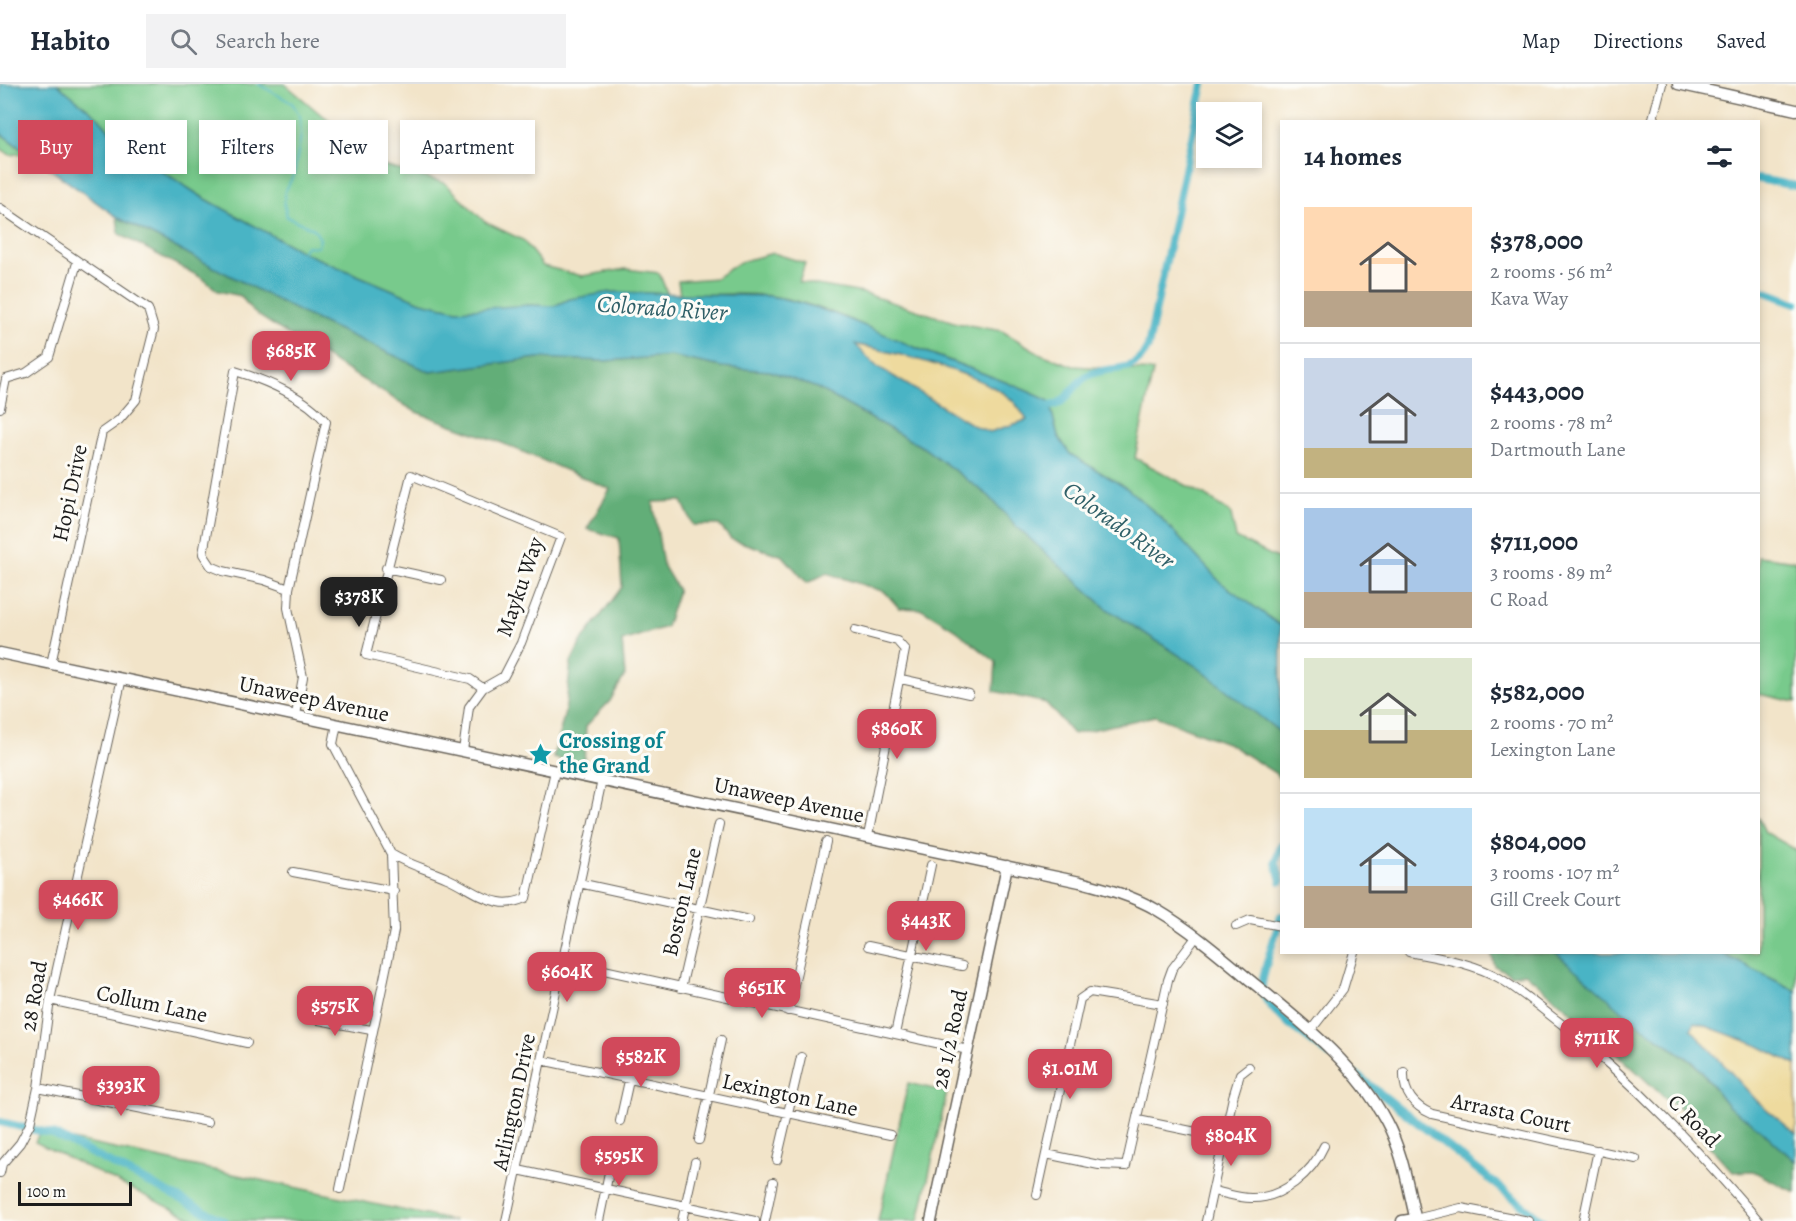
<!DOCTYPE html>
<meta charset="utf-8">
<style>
:root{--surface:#fff;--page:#f2f2f3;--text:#1f2937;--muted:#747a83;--line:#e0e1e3;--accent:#d1495b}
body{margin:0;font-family:Alegreya,serif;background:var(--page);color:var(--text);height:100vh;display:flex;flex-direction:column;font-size:22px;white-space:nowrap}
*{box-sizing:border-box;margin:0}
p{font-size:20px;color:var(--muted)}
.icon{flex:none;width:33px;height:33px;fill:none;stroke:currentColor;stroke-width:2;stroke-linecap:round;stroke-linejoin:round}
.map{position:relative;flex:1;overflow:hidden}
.panel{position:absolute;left:1280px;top:36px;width:480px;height:834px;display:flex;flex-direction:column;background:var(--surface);border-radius:0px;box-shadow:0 3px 9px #0003}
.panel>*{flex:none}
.guide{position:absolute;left:18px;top:36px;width:570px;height:54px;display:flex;gap:12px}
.tools{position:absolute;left:1196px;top:18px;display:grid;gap:12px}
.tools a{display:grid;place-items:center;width:66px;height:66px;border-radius:0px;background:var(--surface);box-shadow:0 3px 9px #0003;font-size:30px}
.scale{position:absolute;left:18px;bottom:15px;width:114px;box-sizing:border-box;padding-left:6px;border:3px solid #1c1c1c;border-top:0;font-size:16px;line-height:21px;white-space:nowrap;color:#1c1c1c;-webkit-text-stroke:4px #fdfcf7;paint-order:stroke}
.price{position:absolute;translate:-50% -51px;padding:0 14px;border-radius:12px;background:var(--accent);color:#fff;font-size:20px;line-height:39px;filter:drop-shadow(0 2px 3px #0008)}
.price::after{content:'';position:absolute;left:50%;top:36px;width:18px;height:14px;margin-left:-9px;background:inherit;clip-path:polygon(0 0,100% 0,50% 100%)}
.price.selected{background:#222;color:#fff}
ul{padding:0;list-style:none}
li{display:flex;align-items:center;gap:18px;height:150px;padding:0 24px}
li+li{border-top:2px solid var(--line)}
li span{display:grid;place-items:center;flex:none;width:168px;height:120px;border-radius:0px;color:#555}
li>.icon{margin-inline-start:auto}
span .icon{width:72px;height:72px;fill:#fffc;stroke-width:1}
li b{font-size:26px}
h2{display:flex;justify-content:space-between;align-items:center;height:72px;padding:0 24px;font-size:26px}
.tag{padding:0 21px;border-radius:0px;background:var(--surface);box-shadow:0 3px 9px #0003;font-size:21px;line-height:54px}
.tag.selected{background:var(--accent);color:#fff}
header{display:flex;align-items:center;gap:36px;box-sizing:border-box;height:84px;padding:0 30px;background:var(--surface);border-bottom:2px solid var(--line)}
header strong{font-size:28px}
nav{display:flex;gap:33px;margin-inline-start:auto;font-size:21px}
.search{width:420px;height:54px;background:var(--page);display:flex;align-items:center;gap:15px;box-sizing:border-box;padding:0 21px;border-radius:0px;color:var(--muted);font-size:22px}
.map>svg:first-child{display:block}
</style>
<header>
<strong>Habito</strong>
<div class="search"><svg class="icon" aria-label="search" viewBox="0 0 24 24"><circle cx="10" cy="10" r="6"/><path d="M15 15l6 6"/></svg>Search here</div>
<nav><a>Map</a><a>Directions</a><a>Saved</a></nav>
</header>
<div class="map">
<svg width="1796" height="1137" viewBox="0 0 1796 1137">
<rect width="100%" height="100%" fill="#fdfcf7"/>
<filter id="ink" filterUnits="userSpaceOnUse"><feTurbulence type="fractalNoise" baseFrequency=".0167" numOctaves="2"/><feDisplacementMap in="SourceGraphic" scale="12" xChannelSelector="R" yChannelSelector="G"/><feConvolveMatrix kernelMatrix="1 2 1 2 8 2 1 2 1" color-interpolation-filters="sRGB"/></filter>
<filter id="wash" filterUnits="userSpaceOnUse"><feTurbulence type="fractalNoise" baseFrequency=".008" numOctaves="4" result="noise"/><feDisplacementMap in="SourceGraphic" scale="24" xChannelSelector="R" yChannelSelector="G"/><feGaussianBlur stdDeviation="1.35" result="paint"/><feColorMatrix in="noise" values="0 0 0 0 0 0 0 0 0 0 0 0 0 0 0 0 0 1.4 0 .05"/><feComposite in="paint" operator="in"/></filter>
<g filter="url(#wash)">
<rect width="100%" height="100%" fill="#f2e4c9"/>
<path fill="#78ca8c" stroke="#4a7354" stroke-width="1.5" d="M57,0H285L318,28L353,52L381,81L445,99L485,138L523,156L543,182L582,192L626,185L659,189L668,211L645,209L570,215L554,222L529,221L495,225L457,226L421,218L302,168L202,113L124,63L98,33Z
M0,49L26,69L10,71L0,64Z
M773,169L805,179L799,198L863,209L957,239L1002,247L1041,270L1073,282L1153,287L1135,374L1208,413L1231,430L1236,454L1281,476V542L1220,498L1161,434L1128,405L1070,370L1058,352L1049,317C1008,297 965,283 922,266C873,247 824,220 771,212C742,208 709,211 680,211L678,197L716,194L740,178Z
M1758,472L1796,477V618L1758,610Z
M1758,733L1765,748L1796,766V907L1721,869L1758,868Z
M908,999L947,1008L919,1137H878Z
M39,1049L454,1137H197L35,1058Z"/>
<path fill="#62ae78" stroke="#3f654a" stroke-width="1.5" d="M117,133L304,230L430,288L538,274L604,277L671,272L722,283L770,287L817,304L924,364L989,412L1016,442L1107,525L1196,582L1281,649V696L1275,689L1229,660L1155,632L1073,650L1046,619L994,607L996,578L953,544L922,525L899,524L885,508L827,489L807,499L783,472L731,455L719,441H693L682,417L653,418L663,481L678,506L666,543L622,557L625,591L610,617L586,642L584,680L553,674L565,628L571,578L581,558L622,503L619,454L587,445L610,405L502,359L416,328L276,243L252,227L241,212L218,207L202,194L119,150Z
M1491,869H1556L1568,877L1635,938L1696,981L1728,1022L1759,1044L1796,1078V1109L1753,1087L1733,1088L1703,1055L1709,1043L1667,1016L1583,938L1525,889L1511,891L1495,882Z"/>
<path fill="#eeda9e" stroke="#857b5d" stroke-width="1.5" d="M854,260C900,270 972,286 1010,314C1017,320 1022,329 1027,336L990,348L972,341L875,281Z
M1695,938L1757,961L1796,981V1050L1757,1017L1691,945Z"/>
<path fill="#48b4c5" stroke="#326870" stroke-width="1.5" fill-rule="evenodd" d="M0,0H57L98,33L124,63L202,113L302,168L421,218L457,226L529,221L554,222L570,215L611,208L769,212C822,221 871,245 921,266C964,283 1008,297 1049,317L1058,352L1070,370L1128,405L1161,434L1220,498L1281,542V649L1196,582L1107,525L1016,442L989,412L924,364L817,304L770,287L722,283L671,272L604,277L538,274L430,288L304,230L117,133L0,49ZM855,260C892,268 988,291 1013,317C1018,322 1023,330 1027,336L990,348L972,341L875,281Z
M1556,869H1721L1796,907V981L1757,961L1695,938L1691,945L1757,1017L1796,1050V1078L1759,1044L1728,1022L1696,980L1635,938Z"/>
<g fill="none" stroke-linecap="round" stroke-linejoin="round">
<path stroke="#48b4c5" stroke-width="2" d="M258,0L292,19L300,32L301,51L294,90L285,108L284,120L287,133L314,145L320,155L318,163L306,162L301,170"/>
<path stroke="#48b4c5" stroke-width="8" d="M1758,95L1796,102
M1758,205L1796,219
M1051,322C1068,319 1073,300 1087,292C1110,279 1133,294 1148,263L1203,0
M1281,761L1276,778L1281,797
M1281,832C1277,848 1261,890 1262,904C1263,926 1312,957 1330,971
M1357,991L1543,1137
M0,1038L53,1050L224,1137"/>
</g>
</g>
<g filter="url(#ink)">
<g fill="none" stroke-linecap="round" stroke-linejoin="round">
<defs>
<path id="street" d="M1652,38L1662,0
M0,124L148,225L154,245L136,316L119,336L102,348L51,580
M0,324L6,295L26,289L49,273L77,179
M386,484L441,496
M289,505L264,496L223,487L211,482L203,470L235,287C265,296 306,313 326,338L289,505L288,524L303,593L296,631
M855,546L897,557L905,566L868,752
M901,595L969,610
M337,640L333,660L391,770L394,847L340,1105
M463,667L469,623L483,604L504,592L521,559L561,453L411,391L366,571L470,595L483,604
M391,770C409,781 427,785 447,794C464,801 480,815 499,818C508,820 517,818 526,814L555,687
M293,788L394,807
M579,799L749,836
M1236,842L1250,836L1281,842
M868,862L962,882
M1409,868C1440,874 1474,879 1501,895C1522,908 1543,926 1563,941C1636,1000 1698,1066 1759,1137
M563,877L968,966
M681,904L719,740
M50,916L247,959
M788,927L826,758
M303,933L371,946
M1311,946L1343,905L1354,868
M895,950L931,781
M541,976L890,1051
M1404,988C1403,1009 1413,1022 1432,1030L1636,1075
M38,1004L208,1038
M1138,1036L1225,1054
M620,1037L636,965
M699,1056L721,956
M1046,1070L1099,1081L1126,1082L1168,896L1172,885L1197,852
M777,1076L801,973
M518,1086L755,1137
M0,1089L2,1080L20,1059L30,1040L38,1004L50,916L122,594
M1213,1107C1225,1109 1238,1114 1251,1114C1282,1115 1312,1089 1324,1062
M1037,1111L1080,915L1090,908L1163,920
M1415,1135L1461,1124L1529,1137
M506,1137L602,696
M599,1137L614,1064
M682,1137L695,1078
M765,1137L773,1098
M1206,1137L1233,1013L1240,990L1249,983
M1583,1137L1598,1066"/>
<path id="secondary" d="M1678,0L1796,26
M0,569L1080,798C1107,805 1133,812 1157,826C1191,846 1221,872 1251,897C1301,938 1355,979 1386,1037C1403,1068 1408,1104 1416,1137
M931,1137L1007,782
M1402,1137L1415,1135"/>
</defs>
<use href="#street" stroke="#676259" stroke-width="10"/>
<use href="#secondary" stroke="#676259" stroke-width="13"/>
<use href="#street" stroke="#fff" stroke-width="8"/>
<use href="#secondary" stroke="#fff" stroke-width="10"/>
</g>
</g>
<defs>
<symbol id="sight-bare" viewBox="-9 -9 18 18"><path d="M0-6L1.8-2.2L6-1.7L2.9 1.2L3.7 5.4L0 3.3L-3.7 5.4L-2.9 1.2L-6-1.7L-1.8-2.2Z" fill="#0f9aa8" stroke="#fdfcf7" stroke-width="2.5" paint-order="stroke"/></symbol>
</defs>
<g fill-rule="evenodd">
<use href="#sight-bare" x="524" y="654" width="33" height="33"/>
</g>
<g text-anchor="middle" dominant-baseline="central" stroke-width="6" stroke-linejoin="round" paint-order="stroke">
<g font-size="22" fill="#1c1c1c" stroke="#fdfcf7">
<text transform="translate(70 409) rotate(-78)">Hopi Drive</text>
<text transform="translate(520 503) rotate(-71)">Mayku Way</text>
<text transform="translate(314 615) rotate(12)">Unaweep Avenue</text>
<text transform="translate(789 716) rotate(12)">Unaweep Avenue</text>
<text transform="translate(682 818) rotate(-77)">Boston Lane</text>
<text transform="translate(34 912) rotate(-80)">28 Road</text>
<text transform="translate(152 920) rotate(12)">Collum Lane</text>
<text transform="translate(950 955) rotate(-78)">28 1/2 Road</text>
<text transform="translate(790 1011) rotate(12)">Lexington Lane</text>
<text transform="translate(514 1018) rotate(-78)">Arlington Drive</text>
<text transform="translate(1511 1029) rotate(12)">Arrasta Court</text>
<text transform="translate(1694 1037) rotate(46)">C Road</text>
</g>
<g font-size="22" font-weight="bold" fill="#0d838f" stroke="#fdfcf7" text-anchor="start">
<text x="559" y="657">Crossing of<tspan x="559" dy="25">the Grand</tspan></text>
</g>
<g font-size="24" font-style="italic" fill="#306068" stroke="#fdfcf7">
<text transform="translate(662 224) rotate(4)">Colorado River</text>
<text transform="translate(1119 441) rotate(36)">Colorado River</text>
</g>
</g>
</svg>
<div class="tools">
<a><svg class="icon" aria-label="layers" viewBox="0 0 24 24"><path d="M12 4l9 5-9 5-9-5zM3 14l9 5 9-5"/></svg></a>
</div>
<div class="scale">100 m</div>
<b class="price" style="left:291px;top:298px">$685K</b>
<b class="price selected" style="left:359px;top:544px">$378K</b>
<b class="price" style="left:897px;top:676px">$860K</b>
<b class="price" style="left:78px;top:847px">$466K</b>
<b class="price" style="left:926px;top:868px">$443K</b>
<b class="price" style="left:567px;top:919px">$604K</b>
<b class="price" style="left:762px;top:935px">$651K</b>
<b class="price" style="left:335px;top:953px">$575K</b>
<b class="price" style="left:1597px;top:985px">$711K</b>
<b class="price" style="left:641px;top:1004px">$582K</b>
<b class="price" style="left:1070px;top:1016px">$1.01M</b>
<b class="price" style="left:121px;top:1033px">$393K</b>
<b class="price" style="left:1231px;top:1083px">$804K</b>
<b class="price" style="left:619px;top:1103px">$595K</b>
<div class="guide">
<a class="tag selected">Buy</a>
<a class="tag">Rent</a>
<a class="tag">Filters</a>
<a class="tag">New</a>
<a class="tag">Apartment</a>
</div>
<section class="panel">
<h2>14 homes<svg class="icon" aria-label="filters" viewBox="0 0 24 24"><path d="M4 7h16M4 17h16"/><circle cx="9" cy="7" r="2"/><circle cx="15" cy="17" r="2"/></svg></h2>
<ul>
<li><span style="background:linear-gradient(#ffd9b3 70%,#b9a48a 0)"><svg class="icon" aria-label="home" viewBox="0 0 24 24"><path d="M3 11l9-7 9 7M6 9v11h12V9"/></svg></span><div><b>$378,000</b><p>2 rooms · 56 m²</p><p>Kava Way</p></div></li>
<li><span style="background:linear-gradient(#c9d6e8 75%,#c2b280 0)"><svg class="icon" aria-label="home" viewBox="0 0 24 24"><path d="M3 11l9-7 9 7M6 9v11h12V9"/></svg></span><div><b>$443,000</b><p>2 rooms · 78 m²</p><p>Dartmouth Lane</p></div></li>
<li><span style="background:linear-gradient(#a9c7e8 70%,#b9a48a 0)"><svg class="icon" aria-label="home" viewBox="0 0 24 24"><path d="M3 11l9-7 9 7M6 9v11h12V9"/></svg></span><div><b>$711,000</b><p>3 rooms · 89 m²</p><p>C Road</p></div></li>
<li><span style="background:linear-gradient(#dfe7d0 60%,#c2b280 0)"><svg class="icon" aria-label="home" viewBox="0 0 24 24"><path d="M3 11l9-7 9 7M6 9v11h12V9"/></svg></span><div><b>$582,000</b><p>2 rooms · 70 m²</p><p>Lexington Lane</p></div></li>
<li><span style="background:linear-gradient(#bfe0f5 65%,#b9a48a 0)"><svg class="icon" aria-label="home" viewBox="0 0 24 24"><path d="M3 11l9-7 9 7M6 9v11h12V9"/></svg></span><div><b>$804,000</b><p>3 rooms · 107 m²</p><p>Gill Creek Court</p></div></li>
</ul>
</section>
</div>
